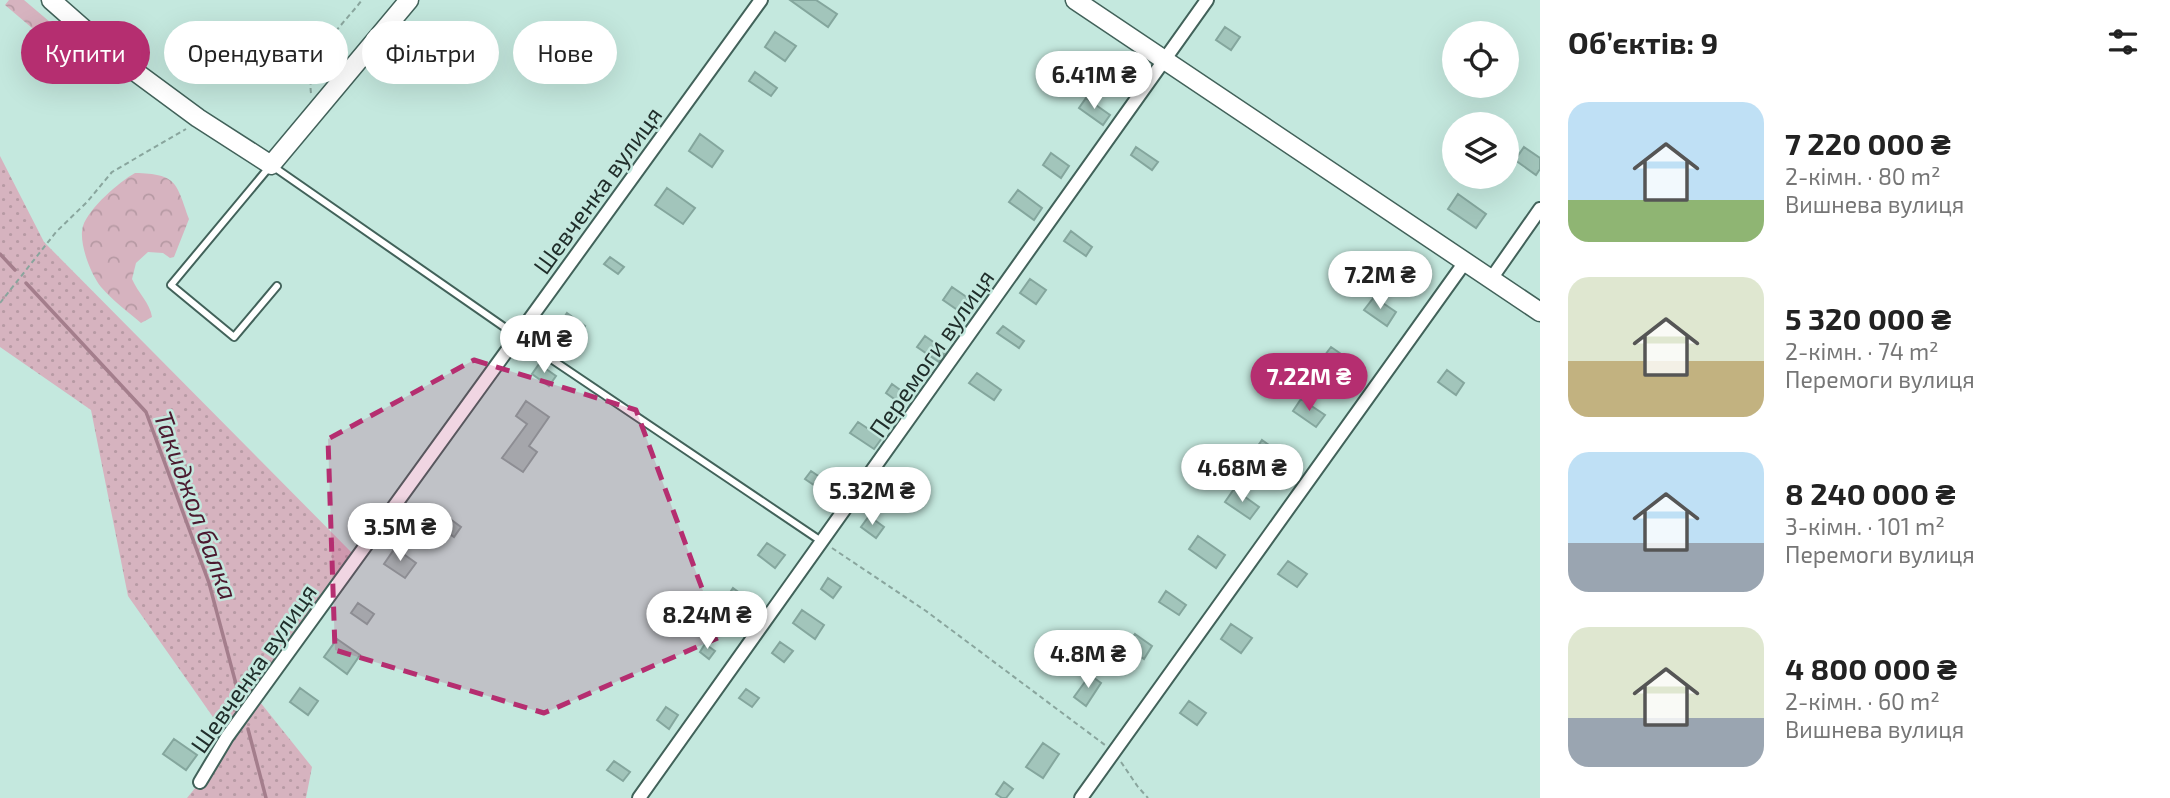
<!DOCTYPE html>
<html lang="uk">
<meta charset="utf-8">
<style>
:root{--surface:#fff;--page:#f2f2f2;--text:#222;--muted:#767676;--accent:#b52e70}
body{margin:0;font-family:"Exo 2",sans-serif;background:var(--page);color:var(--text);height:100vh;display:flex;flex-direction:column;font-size:26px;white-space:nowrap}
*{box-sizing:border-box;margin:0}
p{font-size:23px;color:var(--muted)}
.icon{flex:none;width:38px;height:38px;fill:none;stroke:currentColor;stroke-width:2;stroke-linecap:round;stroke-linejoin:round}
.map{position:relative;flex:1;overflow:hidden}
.sheet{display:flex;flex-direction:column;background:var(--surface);width:630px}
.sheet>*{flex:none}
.hud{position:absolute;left:21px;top:21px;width:665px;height:63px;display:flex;gap:14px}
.buttons{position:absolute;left:1442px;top:21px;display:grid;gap:14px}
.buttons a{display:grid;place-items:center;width:77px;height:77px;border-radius:50%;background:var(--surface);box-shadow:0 7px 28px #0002;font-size:35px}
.price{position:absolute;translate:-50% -60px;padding:0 16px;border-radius:24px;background:#fff;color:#222;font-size:23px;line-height:46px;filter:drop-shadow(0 2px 4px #0008)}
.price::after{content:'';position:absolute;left:50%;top:42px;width:21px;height:16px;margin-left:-10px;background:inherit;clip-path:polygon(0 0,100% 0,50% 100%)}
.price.on{background:var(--accent);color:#fff}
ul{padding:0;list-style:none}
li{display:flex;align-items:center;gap:21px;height:175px;padding:0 28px}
li span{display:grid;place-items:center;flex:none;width:196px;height:140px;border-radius:21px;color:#555}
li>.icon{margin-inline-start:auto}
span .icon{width:84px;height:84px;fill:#fffc;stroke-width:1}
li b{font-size:30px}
h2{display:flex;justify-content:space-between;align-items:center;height:84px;padding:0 28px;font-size:30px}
.chip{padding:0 24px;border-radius:32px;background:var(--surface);box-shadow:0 7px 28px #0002;font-size:24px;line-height:63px}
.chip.on{background:var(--accent);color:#fff}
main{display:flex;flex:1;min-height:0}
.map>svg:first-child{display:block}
</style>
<main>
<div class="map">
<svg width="1540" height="798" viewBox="0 0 1540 798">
<defs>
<pattern id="grass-dots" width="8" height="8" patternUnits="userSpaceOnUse" patternTransform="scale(1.75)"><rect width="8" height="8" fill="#d6b3bf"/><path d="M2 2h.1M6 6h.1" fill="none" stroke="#b79aa4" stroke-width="1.8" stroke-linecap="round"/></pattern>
<pattern id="forest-crowns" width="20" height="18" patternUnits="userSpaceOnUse" patternTransform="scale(1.75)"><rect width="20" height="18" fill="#d6b3bf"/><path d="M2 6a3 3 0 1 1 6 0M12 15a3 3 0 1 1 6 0" fill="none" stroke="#b79aa4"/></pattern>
</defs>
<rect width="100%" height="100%" fill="#c4e8de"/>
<path fill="url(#grass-dots)" d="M0,156L44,242L357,558L256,697L312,767L306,798H187L200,782L227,737L128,596L91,410L0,347Z"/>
<path fill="url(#forest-crowns)" d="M9,0H24L103,67L92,79L5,5Z
M135,173C177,174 176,182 189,219L174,257L170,258L163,253L148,252L136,263L132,279C138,293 150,303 152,317L141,323C128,312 112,300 101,287C91,275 78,242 83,226C89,208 119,182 135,173Z"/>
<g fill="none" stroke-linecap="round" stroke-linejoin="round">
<path stroke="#a47e8c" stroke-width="3.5" d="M0,254L15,270
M26,283L146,412L209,583L240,699
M248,729L266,798"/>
</g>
<path fill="#a2c5bb" stroke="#84a69d" stroke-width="2" d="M790,0H816L837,14L828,27Z
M1225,27L1240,37L1231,50L1216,40Z
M775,32L796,46L785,61L765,47Z
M1117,53L1144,73L1137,82L1110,63Z
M755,72L777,88L771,96L749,81Z
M1086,98L1110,115L1103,125L1079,108Z
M700,134L723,151L712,167L689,151Z
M1136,147L1158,162L1152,170L1131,155Z
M1524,147L1540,158V169L1536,175L1515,160Z
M1051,153L1069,166L1061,178L1043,165Z
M667,188L695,208L683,224L655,205Z
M1018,190L1042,208L1034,220L1009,202Z
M1458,194L1486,214L1476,228L1448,209Z
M1071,231L1092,247L1086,256L1064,241Z
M1408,253L1424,265L1416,276L1400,265Z
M610,257L624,267L618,274L604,264Z
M1030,279L1046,290L1036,304L1020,293Z
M952,287L968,298L959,311L943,300Z
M1374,297L1396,312L1387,326L1364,310Z
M567,313L585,326L573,343L555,331Z
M1003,326L1024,341L1019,348L997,333Z
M925,336L946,351L939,362L917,347Z
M1331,347L1357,365L1351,374L1325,355Z
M539,364L556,376L549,386L532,374Z
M1447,370L1464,383L1456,395L1438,382Z
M977,373L1001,390L994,400L969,383Z
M892,384L910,397L904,406L886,393Z
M1301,399L1325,415L1316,427L1293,411Z
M526,401L549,417L529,446L537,452L523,472L502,458L527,424L516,416Z
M858,422L882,438L874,449L850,433Z
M1262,440L1287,458L1278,471L1253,453Z
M811,471L827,482L821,490L805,479Z
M901,471L912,479L900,495L889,488Z
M1234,489L1259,507L1250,519L1225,502Z
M438,510L461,527L454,537L430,520Z
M869,516L884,527L876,538L861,527Z
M1198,536L1225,555L1216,568L1189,549Z
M767,543L785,555L775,568L758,555Z
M395,548L416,563L405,578L384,564Z
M1288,561L1307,574L1297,587L1278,574Z
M828,578L841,587L833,598L821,589Z
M733,588L752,602L742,617L723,603Z
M1166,591L1186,605L1179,615L1159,602Z
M358,603L374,614L367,624L351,613Z
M802,610L824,625L815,639L793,623Z
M1231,624L1252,638L1241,653L1221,639Z
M1135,634L1152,646L1144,659L1126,646Z
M337,639L360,655L347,674L324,657Z
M780,642L793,651L784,662L772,653Z
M705,644L715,651L709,659L700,652Z
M1090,675L1101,683L1086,706L1074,697Z
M300,688L318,701L308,715L290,702Z
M746,689L759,698L752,707L739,698Z
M1189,701L1206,713L1197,725L1180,713Z
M666,707L678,715L669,729L657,720Z
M174,739L197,755L186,770L163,754Z
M1043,743L1059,754L1043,778L1026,767Z
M614,761L630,772L623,781L607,770Z
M1004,782L1013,789L1006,798H1002L996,794Z"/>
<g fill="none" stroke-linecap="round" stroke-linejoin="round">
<defs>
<path id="lane" d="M277,286L234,337L171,285L271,165L517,336L821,541"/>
<path id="street" d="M1491,279L1540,209
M200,782L227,737L761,0
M639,798L1207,0
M1081,798L1465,262"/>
<path id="secondary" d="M51,0L118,59L198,118L271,165L409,0
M1075,0L1540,312"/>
</defs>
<use href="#lane" stroke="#42625a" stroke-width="10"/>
<use href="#street" stroke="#42625a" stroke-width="16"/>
<use href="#secondary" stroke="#42625a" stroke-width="21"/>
<path stroke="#89a59d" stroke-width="2" stroke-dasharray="5 3.5" stroke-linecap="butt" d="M311,93C306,57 342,26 362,0
M0,303L56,232L87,202L112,172L186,129
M832,548L926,611L1105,745
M1121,762L1138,787L1148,798"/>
<use href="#lane" stroke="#fff" stroke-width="6"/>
<use href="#street" stroke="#fff" stroke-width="12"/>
<use href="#secondary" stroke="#fff" stroke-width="18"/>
</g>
<path fill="#b52e70" fill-opacity="0.2" stroke="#b52e70" stroke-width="5" stroke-dasharray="14 9" stroke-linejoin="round" d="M474,360L636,410L720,637L544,713L335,650L328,439Z"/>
<g text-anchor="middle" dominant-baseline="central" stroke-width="5" stroke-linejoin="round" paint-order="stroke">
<g font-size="24" fill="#202e2b" stroke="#c4e8de">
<text transform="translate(597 190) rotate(-54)">Шевченка вулиця</text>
<text transform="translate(931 353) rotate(-55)">Перемоги вулиця</text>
<text transform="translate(253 668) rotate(-55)">Шевченка вулиця</text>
</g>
<g font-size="26" font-style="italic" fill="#4b192f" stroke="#c4e8de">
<text transform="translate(197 505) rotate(70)">Такиджол балка</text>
</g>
</g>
</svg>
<div class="buttons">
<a><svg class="icon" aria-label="locate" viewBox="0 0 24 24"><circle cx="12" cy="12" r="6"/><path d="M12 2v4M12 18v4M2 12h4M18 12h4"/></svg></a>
<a><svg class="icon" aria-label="layers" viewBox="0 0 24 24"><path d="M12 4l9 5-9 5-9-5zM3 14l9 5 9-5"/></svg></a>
</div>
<b class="price" style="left:1094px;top:111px">6.41M ₴</b>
<b class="price" style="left:1380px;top:311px">7.2M ₴</b>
<b class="price" style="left:544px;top:375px">4M ₴</b>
<b class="price on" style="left:1309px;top:413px">7.22M ₴</b>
<b class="price" style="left:1242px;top:504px">4.68M ₴</b>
<b class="price" style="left:872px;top:527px">5.32M ₴</b>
<b class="price" style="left:400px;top:563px">3.5M ₴</b>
<b class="price" style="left:707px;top:651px">8.24M ₴</b>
<b class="price" style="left:1088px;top:690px">4.8M ₴</b>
<div class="hud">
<a class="chip on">Купити</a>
<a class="chip">Орендувати</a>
<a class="chip">Фільтри</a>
<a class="chip">Нове</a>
</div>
</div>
<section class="sheet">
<h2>Об’єктів: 9<svg class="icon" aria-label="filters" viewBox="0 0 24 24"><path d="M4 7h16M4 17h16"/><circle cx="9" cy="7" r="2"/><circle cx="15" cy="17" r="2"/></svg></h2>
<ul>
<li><span style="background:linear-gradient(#bfe0f5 70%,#8fb573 0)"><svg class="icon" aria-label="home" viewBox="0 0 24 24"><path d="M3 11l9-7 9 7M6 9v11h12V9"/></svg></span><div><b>7 220 000 ₴</b><p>2-кімн. · 80 m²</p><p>Вишнева вулиця</p></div></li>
<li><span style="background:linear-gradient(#dfe7d0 60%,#c2b280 0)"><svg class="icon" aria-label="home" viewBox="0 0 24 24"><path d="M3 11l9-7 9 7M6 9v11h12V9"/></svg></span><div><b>5 320 000 ₴</b><p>2-кімн. · 74 m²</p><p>Перемоги вулиця</p></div></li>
<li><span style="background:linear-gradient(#bfe0f5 65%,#9aa5b1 0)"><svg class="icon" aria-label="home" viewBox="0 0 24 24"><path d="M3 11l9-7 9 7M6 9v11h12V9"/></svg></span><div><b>8 240 000 ₴</b><p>3-кімн. · 101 m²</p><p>Перемоги вулиця</p></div></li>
<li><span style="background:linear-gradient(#dfe7d0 65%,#9aa5b1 0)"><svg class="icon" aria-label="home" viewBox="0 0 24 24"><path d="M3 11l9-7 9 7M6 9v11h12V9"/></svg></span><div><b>4 800 000 ₴</b><p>2-кімн. · 60 m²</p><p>Вишнева вулиця</p></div></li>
</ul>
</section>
</main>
